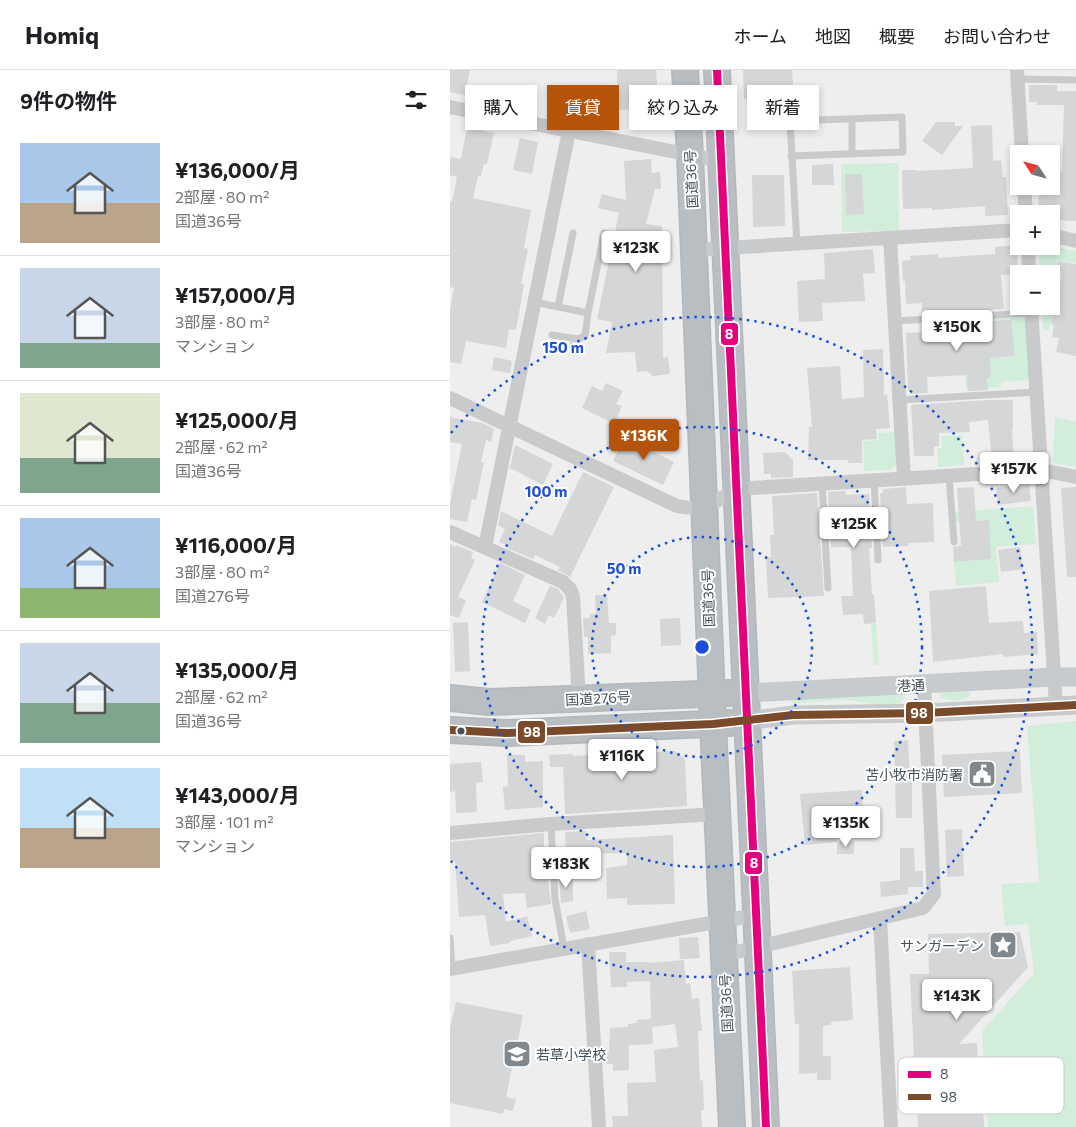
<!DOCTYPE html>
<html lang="ja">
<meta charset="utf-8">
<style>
:root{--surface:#fff;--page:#f2f2f2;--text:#202124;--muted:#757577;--line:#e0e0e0;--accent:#b45309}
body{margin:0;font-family:Commissioner,"Noto Sans JP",sans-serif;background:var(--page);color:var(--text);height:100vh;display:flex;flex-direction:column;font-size:19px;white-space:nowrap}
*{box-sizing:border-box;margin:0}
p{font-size:16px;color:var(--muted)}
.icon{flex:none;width:28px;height:28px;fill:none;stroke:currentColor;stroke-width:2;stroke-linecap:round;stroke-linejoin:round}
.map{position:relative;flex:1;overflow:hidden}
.panel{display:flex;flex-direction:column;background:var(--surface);width:450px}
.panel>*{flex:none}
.guide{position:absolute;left:15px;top:15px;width:475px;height:45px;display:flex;gap:10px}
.needle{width:32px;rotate:306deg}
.buttons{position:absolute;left:560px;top:75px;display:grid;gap:10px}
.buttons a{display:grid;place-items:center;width:50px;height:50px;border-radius:0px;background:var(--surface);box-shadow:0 2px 8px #0003;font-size:25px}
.price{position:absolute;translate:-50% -42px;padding:0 11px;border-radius:5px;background:#fff;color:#222;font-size:16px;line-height:32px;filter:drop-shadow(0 1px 2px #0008)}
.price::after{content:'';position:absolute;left:50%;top:30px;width:15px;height:11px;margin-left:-8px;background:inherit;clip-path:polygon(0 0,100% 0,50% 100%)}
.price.on{background:var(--accent);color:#fff}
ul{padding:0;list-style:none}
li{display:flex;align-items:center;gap:15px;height:125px;padding:0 20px}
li+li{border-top:1px solid var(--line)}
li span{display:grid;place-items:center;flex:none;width:140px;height:100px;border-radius:0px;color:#555}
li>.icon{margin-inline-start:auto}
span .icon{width:60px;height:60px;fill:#fffc;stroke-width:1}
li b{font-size:21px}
h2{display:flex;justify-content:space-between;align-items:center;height:60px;padding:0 20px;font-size:21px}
.pill{padding:0 18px;border-radius:0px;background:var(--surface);box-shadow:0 2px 8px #0003;font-size:18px;line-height:45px}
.pill.on{background:var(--accent);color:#fff}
header{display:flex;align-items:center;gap:30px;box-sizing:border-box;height:70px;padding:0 25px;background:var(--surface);border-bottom:1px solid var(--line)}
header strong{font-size:24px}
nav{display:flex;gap:28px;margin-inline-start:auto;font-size:18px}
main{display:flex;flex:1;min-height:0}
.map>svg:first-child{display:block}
</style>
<header>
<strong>Homiq</strong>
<nav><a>ホーム</a><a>地図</a><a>概要</a><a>お問い合わせ</a></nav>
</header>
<main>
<section class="panel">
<h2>9件の物件<svg class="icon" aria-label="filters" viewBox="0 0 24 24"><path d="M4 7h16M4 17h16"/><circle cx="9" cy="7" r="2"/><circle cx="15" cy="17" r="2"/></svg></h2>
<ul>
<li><span style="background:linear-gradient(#a9c7e8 60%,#b9a48a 0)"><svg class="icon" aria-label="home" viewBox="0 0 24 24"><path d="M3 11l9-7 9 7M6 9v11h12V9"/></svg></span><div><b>¥136,000/月</b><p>2部屋 · 80 m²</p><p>国道36号</p></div></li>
<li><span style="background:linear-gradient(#c9d6e8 75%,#7fa58c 0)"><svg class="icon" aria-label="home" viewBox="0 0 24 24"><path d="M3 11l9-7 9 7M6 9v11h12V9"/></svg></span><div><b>¥157,000/月</b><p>3部屋 · 80 m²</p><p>マンション</p></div></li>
<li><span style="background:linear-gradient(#dfe7d0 65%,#7fa58c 0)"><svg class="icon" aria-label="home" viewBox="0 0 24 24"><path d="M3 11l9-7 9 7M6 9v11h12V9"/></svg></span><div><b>¥125,000/月</b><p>2部屋 · 62 m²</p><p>国道36号</p></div></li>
<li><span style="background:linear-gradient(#a9c7e8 70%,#8fb573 0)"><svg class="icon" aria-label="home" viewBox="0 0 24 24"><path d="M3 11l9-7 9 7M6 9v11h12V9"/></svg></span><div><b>¥116,000/月</b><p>3部屋 · 80 m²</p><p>国道276号</p></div></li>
<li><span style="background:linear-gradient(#c9d6e8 60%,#7fa58c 0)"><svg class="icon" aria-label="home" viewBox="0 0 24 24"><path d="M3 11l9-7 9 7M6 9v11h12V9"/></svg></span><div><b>¥135,000/月</b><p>2部屋 · 62 m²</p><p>国道36号</p></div></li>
<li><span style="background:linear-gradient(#bfe0f5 60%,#b9a48a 0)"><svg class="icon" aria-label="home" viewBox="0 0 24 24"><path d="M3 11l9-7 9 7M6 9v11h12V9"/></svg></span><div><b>¥143,000/月</b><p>3部屋 · 101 m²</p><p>マンション</p></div></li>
</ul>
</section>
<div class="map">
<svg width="626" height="1057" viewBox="0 0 626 1057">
<rect width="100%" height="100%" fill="#eee"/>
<path fill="#d2eedb" d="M448,93L449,161L392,162L391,94Z
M594,176H601L626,181V193L607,190L605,202L611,203L599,261L593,259L592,236H601V204H590L589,184Z
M576,247L580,310L551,312V317L516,320L514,286H517L515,251Z
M605,347L626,352V397L603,393Z
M445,362L446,395L440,400L414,401L413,371L428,370V363Z
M512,365L514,395L488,397L487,378H492L491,366Z
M583,436L586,474L546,477L549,512L506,516L504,492L532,490L530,471L540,470L538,450L506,452L505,442Z
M426,553L429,595H424L421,554Z
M494,621H519L520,626C514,631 497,632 490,627V625Z
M452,623L454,629C446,641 410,631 397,630C379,630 360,632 342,634V628Z
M626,651V1057H538L532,961L584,903L578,854L555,856L551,814L589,812L577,656Z"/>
<path fill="#d5d6d8" d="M0,0H20L15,25L0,22Z
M167,0H206L209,39L168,40Z
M293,0H342L344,27L294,29Z
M579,15H607V21H626V151L601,150V144H588L589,116H601V102H612L614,35H587V32H579Z
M486,52H505V56H513L492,85L472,71Z
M542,55L543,91L551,90L553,107H556L558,145L535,146V136L482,140V138L453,139L452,100H467V101L523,98L521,56Z
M17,57L44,63L37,94H34L31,106H28L23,128L81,140L74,178L78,179L71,214H74L66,260L59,259L56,278L16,271L11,294L0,292V239L4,218L0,217V131L2,132L7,107L0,105V87L11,89Z
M70,68L88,72L82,104L63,100Z
M201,89L202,103L210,102L211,119H205L196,154L212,156L213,288L218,287L220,304L203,306L197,301L187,302L185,282L156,283L162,252L147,249L169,143L148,138L152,124L176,130L174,91Z
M383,94L384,115H362V95Z
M395,104H412L414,144L396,145Z
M302,105H334L335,156L303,157Z
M567,175L568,204L551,205L554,239L472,244V233L456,234L455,211H453L452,191L461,190L460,186L488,184V188L545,184V177Z
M423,179L425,203L413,204L415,231L372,233L373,251L349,252L347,211L375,209L374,183Z
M608,191L626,194V286L606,282L609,268L602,267L604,255L601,254L612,203L605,201Z
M561,250L565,286L540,288L541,307L537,308L538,320L518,321L517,305L477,307L478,323L461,324V321H458L456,263L474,262L473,255Z
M433,279L434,325L437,324L440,358L426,359L427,369L412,370V393H398V390H358L359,357H362L357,298L390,296L392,329L414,327L413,280Z
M44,287L62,291L60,303L42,300Z
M156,313L173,321L166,334L172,336L164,354L132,338L142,316L152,321Z
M539,330H563V359H562L564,389L542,390L538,350L519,352L520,362L489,363V376L484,377V386H464L461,335Z
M0,347L33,353L44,359L41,372L36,370L31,392L34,393L26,430L22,429L17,452L0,449V433L12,374L0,372Z
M175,367L224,392L213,415L163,391Z
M65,375L103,394L93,415L60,398Z
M335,382L343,390V407L321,408V404H314L313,383Z
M133,402L164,417L120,507L108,500L110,497L85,485L83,489L57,478L58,476L49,472L55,459L48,455L51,441L102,466Z
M579,414L581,431L548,435L546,418Z
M456,417L457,434L483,433L484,472L458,473V476L433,477L430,423H433V419Z
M524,417L526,451L539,450L541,489L504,492L503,477L511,476L507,418Z
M626,417V507H617L611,418Z
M395,421L396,425L419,424L422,478H419L422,524H424L426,553L414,554L413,544L393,545L391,526H403L401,477H381L378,422Z
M367,423L374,526L318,528L316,487H321L320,465H324L322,426Z
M0,474L6,477V475L23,482L21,488L25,490L8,527L16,530L9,548L0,545Z
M570,477L573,499L551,502L548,480Z
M50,493L75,505L63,531L81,540L75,553L32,532Z
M100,516L108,519L114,528L104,548L99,545L95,554L85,548Z
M536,516L539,553L573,551L574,563L587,562L588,584L553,587V584L483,592L479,521Z
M145,525H157L159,553H166V565L161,566V583L138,584V567H134L133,548H140V544H146Z
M230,548L231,575L211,576L210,549Z
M18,552L20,601L5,602L3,553Z
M458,670L460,707H462V748H446L444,671Z
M225,681L235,689L237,736L115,744L113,697H100L99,685L123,684V686Z
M570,681L572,723L494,727L492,685Z
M57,685H75V692L93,691V737L55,740L53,717L58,716Z
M31,692L33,712L26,713L27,742L6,743L5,721L0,722V694Z
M412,720L413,743L389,741L387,772L355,775L350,724Z
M512,759L514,806L497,807L495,760Z
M136,761L137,770L223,765L225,834L177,835V828L157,829L156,798L177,795V783L116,784L115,762Z
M94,763V784H87L89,807H98L101,834L77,838L75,823L53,824L56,852L77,846L82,866L60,871V873L40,876L35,845L9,847L5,791L0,792V772Z
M404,771V784H387V772Z
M450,778H464L465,801H473V817H458V824L431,827L430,812L450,810Z
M109,806H123V831L111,833Z
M136,841L140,859L120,863L116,846Z
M570,862L578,897L509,974L527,973L528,995H531L534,1057H468L466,1019H458L457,990H464L460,904H479L478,864Z
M248,867L250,888L230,889L229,868Z
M159,882H176V892H198V893L234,890L236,914L240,913L242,929L249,928L252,961H248L250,1011L253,1010L254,1040H251L252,1057H163L162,1046H178L177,1013L206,1012L204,980L228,977L225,954L202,957L203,974L179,975V1000L163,1001V994H156V982H159L160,958L178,957V954L187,953V950L201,949L200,911L177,912V917H161Z
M400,897L403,950L381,952V955L373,956V986H381V1010H367V1003L349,1004V954H345L342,901Z
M6,932L73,945L56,1027L66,1029L63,1041L54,1039L53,1044L0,1033V958Z"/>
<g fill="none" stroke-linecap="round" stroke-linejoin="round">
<defs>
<path id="highway" d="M235,0L240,85L263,654L282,1057
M267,0L316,1057
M0,628L39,632L280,623
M0,660L56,663L279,653"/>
</defs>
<use href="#highway" stroke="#b3b8bd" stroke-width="28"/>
<path stroke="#c8cacc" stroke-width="7" d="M567,9L626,10
M402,49V84
M341,86L453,82L452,47L340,51L347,174
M84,232L138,243L154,163
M108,237L123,163
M445,251L582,243
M102,265L128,269L135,266L138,243
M450,330L587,322
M499,406L504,472
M424,410L428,490
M372,414L378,518
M101,754L105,829L114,878
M0,868L2,898"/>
<path stroke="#c8cacc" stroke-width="14" d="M567,0L572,84
M0,37L271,91
M574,116L576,144
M601,165L626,171
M440,168L454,409
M578,176L579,204
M244,180L569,160
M581,236L606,636
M0,328L227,436C257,442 262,433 286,419L591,400L626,407
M0,462L113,512L120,519L123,527L129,629
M35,477L119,61
M0,763L101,754L267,744
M430,849L441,1057
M138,874L149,1057
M274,885L473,838L484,824L474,615
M0,899L306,845"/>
<path stroke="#c8cbce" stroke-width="19" d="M296,623L604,607H626
M296,651L343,645L475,643L626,635"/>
<use href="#highway" stroke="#b9bec3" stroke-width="25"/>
<defs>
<path id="bus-1" d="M267,0L316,1057"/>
<path id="bus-2" d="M0,660L56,663L263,654L343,645L475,643L626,635"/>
</defs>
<use href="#bus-1" stroke="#fff" stroke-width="11"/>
<use href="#bus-2" stroke="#fff" stroke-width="11"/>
<use href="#bus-1" stroke="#e5007d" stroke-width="8"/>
<use href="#bus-2" stroke="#7a4b2a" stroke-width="8"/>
</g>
<g fill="none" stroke="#1d4ed8" stroke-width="2.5" stroke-dasharray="2.5 5">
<circle cx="252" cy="577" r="110"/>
<circle cx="252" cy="577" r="220"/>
<path d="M1 363A330 330 0 1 1 1 791"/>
</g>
<defs>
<symbol id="civic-square" viewBox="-11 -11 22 22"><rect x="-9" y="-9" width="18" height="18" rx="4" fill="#80888e" stroke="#fff"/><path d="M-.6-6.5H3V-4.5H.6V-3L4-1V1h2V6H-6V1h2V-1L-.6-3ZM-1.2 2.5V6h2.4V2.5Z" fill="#fff"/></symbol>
<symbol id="sight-square" viewBox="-11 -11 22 22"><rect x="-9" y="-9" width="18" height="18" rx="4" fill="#80888e" stroke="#fff"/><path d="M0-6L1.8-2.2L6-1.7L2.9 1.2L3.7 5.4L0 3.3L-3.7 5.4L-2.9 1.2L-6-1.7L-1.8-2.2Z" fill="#fff"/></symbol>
<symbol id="school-square" viewBox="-11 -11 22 22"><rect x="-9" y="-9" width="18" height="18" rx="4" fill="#80888e" stroke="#fff"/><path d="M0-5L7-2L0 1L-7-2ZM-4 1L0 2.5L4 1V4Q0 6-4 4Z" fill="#fff"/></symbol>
</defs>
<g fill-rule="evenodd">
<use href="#civic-square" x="516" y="688" width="32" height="32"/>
<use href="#sight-square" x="537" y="859" width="32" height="32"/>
<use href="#school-square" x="51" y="968" width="32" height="32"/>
</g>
<circle fill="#45515a" stroke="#fff" stroke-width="2" cx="11" cy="661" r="4.5"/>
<g text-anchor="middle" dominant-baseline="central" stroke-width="4" stroke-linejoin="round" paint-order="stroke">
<g font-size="14" fill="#45515a" stroke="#fff">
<text transform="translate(241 109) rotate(-93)">国道36号</text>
<text transform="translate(258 528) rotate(-92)">国道36号</text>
<text transform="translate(461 615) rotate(-3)">港通</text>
<text transform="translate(148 628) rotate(-3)">国道276号</text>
<text transform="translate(276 933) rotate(-93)">国道36号</text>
</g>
<g font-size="14" fill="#45515a" stroke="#fff" text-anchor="end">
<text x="513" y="704">苫小牧市消防署</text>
<text x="534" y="875">サンガーデン</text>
<text x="86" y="984" text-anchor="start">若草小学校</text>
</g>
</g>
<rect x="448" y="987" width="166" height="57" rx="8" fill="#fff" stroke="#c7cbce" stroke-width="1"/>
<rect x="458" y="1001" width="23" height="7" fill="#e5007d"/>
<rect x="458" y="1024" width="23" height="6" fill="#7a4b2a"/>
<g font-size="14" fill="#45515a">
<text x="490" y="1009">8</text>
<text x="490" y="1032">98</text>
</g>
<circle cx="252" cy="577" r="8" fill="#1d4ed8" stroke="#fff" stroke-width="2.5"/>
<g font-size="15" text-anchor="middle" font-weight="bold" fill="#1d4ed8" stroke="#fff" stroke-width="4" stroke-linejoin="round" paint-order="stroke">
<text x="113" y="283">150 m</text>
<text x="96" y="427">100 m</text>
<text x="174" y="504">50 m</text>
</g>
<g stroke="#fff" stroke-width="2">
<rect x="270" y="252" width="19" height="24" rx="5" fill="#e5007d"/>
<rect x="455" y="631" width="29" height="24" rx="5" fill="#7a4b2a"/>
<rect x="67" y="650" width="29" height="24" rx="5" fill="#7a4b2a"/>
<rect x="294" y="781" width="19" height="24" rx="5" fill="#e5007d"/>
</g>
<g font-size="14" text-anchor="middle" font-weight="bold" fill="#fff">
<text x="279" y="269">8</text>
<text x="469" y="648">98</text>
<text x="82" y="667">98</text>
<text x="304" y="798">8</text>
</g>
</svg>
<div class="buttons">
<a><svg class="needle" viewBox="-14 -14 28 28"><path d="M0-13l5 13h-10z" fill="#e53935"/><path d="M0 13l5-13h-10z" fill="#757577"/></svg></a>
<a>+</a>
<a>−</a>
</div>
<b class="price" style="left:186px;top:203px">¥123K</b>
<b class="price" style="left:507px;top:282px">¥150K</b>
<b class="price on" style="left:194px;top:391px">¥136K</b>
<b class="price" style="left:564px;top:424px">¥157K</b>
<b class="price" style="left:404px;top:479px">¥125K</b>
<b class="price" style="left:172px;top:711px">¥116K</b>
<b class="price" style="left:396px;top:778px">¥135K</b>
<b class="price" style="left:116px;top:819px">¥183K</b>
<b class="price" style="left:507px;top:951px">¥143K</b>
<div class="guide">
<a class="pill">購入</a>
<a class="pill on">賃貸</a>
<a class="pill">絞り込み</a>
<a class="pill">新着</a>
</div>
</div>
</main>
